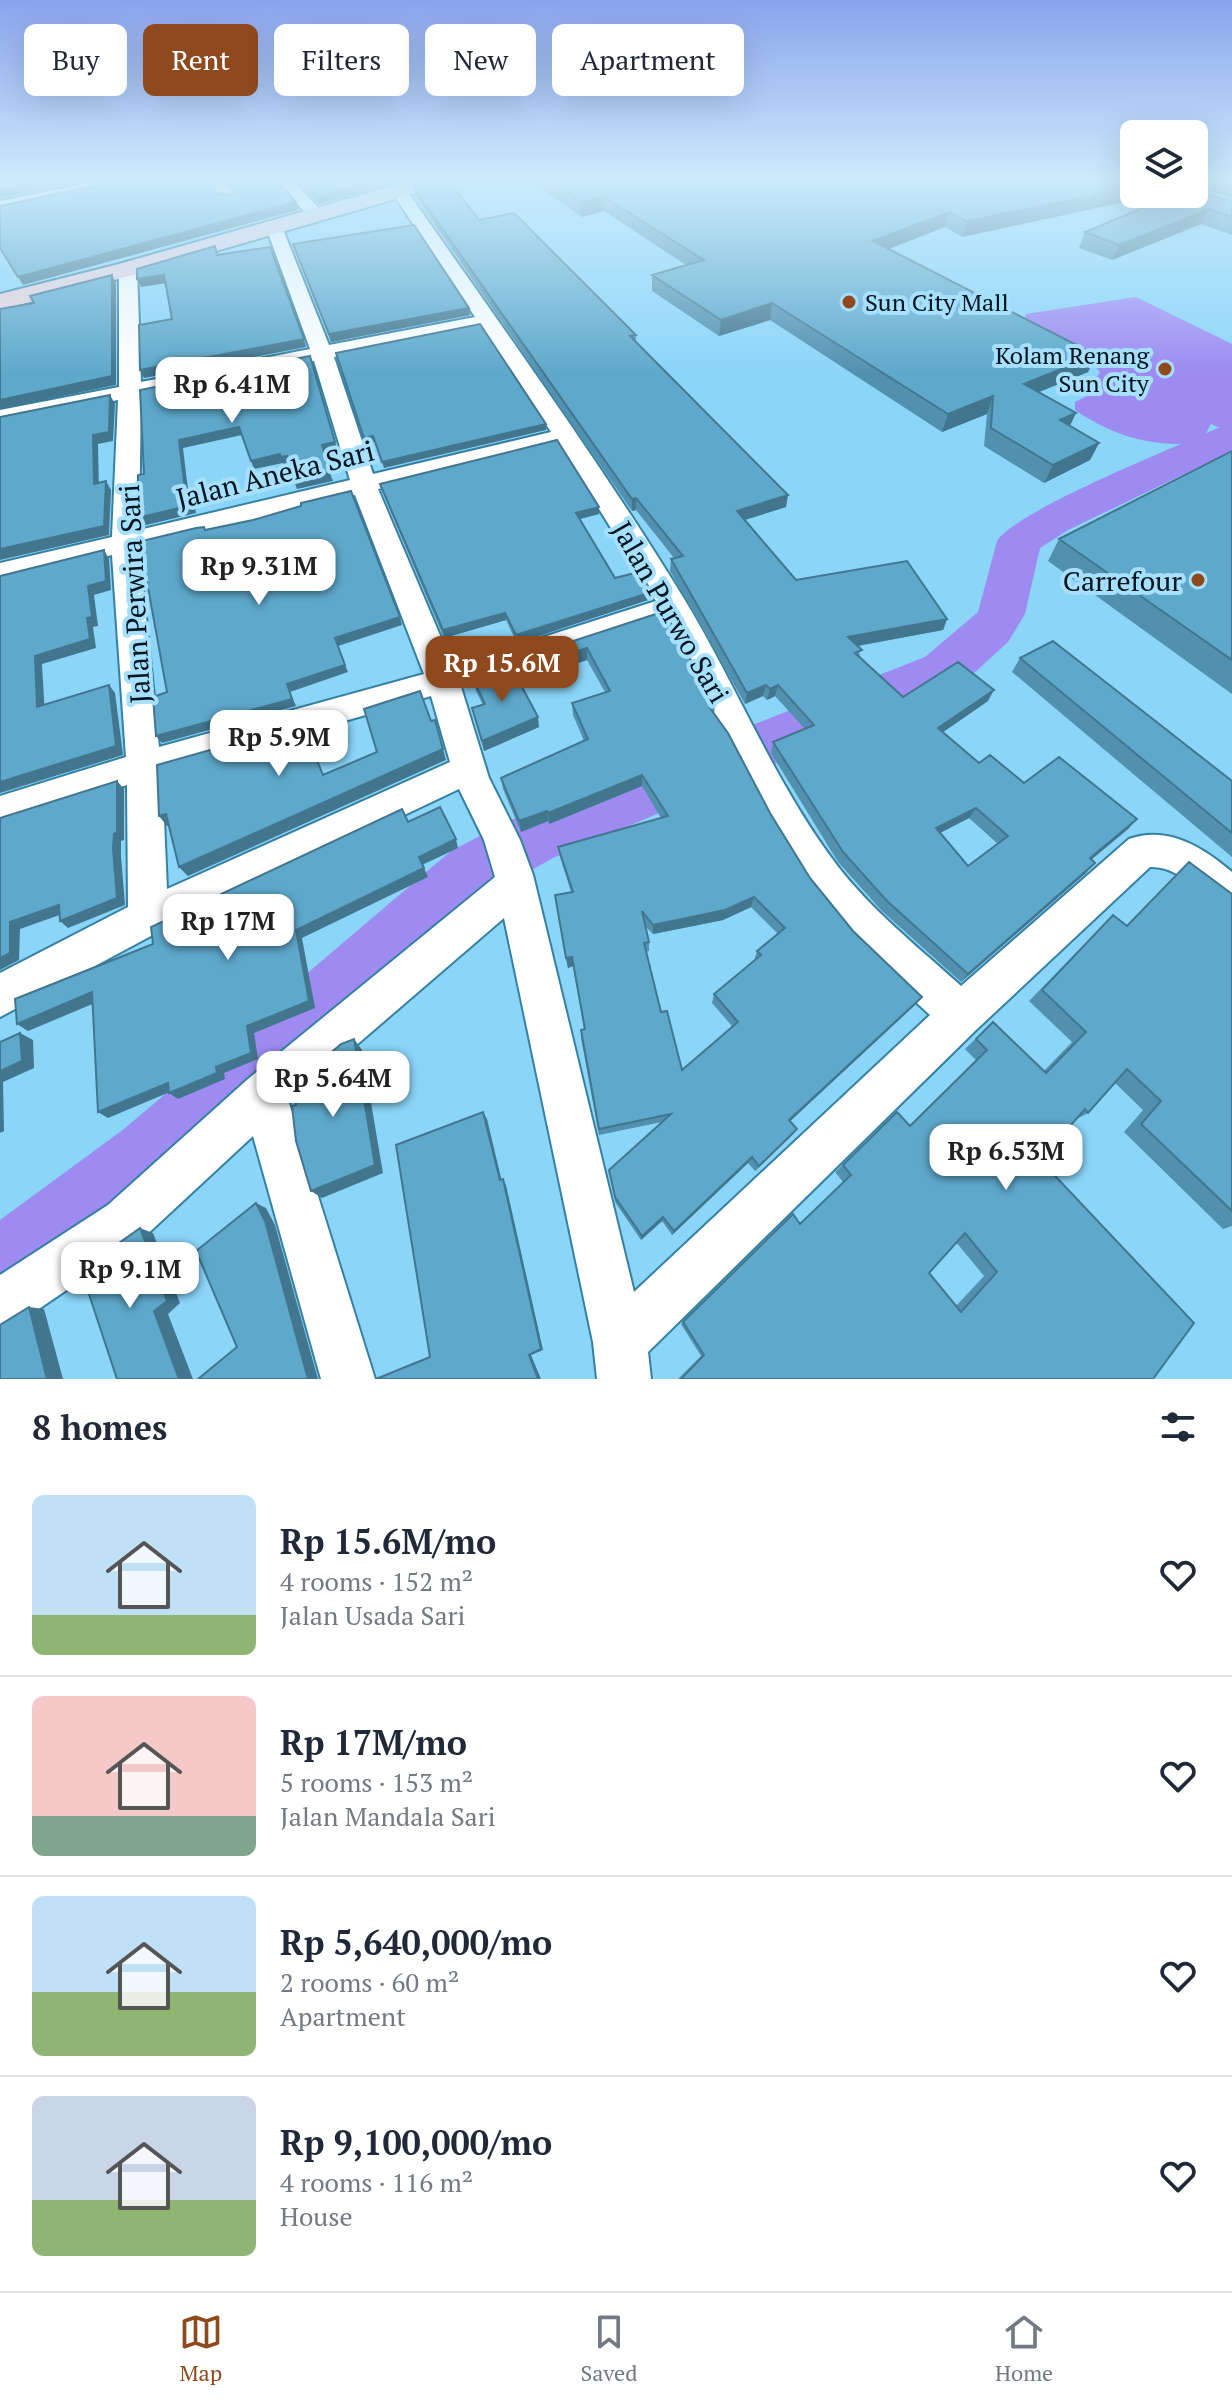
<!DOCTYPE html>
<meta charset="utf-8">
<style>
:root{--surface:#fff;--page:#f2f2f3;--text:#1f2937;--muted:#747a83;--line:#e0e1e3;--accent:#8e491d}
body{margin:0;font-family:"PT Serif",serif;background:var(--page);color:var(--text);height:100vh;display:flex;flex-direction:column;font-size:30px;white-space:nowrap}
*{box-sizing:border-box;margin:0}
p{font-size:26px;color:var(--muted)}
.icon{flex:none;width:44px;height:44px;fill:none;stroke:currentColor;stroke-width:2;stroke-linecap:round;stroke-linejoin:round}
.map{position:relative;height:1379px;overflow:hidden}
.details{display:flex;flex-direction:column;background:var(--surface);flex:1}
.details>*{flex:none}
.guide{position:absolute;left:24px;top:24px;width:800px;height:72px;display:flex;gap:16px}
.fabs{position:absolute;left:1120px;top:120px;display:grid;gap:16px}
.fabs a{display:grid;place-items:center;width:88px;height:88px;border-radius:12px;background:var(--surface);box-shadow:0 8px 32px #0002;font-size:40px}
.price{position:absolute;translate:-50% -68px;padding:0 18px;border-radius:16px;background:#fff;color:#222;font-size:26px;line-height:52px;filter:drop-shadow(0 2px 4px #0008)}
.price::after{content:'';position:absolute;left:50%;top:48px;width:24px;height:18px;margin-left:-12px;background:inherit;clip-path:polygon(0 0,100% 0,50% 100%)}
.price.on{background:var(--accent);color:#fff}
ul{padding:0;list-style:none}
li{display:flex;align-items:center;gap:24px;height:200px;padding:0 32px}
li+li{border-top:2px solid var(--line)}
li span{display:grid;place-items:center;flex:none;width:224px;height:160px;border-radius:12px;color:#555}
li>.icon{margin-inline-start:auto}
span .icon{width:96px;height:96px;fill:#fffc;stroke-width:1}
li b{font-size:34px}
h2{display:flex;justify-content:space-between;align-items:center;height:96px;padding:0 32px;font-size:34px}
.pill{padding:0 28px;border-radius:12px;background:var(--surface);box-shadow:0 8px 32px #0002;font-size:28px;line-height:72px}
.pill.on{background:var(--accent);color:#fff}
.dock{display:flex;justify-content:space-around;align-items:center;height:112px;border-top:2px solid var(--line);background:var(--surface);font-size:22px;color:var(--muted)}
.dock a{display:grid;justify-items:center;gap:4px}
.dock .on{color:var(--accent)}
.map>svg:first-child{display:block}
</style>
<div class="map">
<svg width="1232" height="1379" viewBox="0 0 1232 1379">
<rect width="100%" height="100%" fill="#8bd5f9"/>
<path fill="#9d8bf1" d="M1136,297L1232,344V429L1227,431L1211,424L1201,442C1155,449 1113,436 1075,410V402L1099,390L1097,377L1100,372C1079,348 1047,341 1025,318L1026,314Z"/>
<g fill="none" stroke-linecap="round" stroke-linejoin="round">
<path fill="#9d8bf1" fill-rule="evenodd" d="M1232,424V451L1068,530L1040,548L1025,614L1008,642L961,685L553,858L495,891L178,1183L29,1300L0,1312V1220L124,1129L451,851L511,820L925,657L978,612L997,541C1017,510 1176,447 1218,428Z"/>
<defs>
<path id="street" d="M98,181H126L118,186L0,211V201Z
M211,181H225L236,196L234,199H222Z
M278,181H293L322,211L324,215L322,219H310Z
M1201,181H1220L1200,194H1188H1194V185Z
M399,186L405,188C499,323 596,456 683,597C736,684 774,782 836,864C872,911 918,947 961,986L1129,839C1167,825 1203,847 1232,872V914C1202,902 1185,866 1150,867L976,1030L648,1352L651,1379H597L593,1342L504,918L289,1103L375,1379H321L253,1136L142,1239L18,1323L0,1331V1275L108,1205L248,1079L495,877L484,840L459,789L162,930L0,1017V973L128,907L127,785L0,826V796L126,757L112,555L0,583V563L112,537L118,400L0,424V410L119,387V269L128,263L137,269L141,382L310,349L266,227L274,222L282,227L329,345L475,317L391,191ZM482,327L551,432L373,474L334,357ZM314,361L350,480L139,530L141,396ZM559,444L656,601L453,666L378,489ZM355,495L424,674L159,747L139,548ZM666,619C716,707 751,804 809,887C842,936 887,975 930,1015L634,1292L533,875L520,840L489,778L461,687ZM431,696L450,762L167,889L162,774Z"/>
<path id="secondary" d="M410,181H443L440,186L137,274L0,310V294L119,264Z"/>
</defs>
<use href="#street" stroke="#3581a2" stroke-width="4"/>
<use href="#secondary" stroke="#3581a2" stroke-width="4"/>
<use href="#street" fill="#fff" fill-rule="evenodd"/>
<use href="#secondary" fill="#e9d2dd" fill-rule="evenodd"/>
</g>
<path fill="#5190af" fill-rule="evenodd" d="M297,181H400L319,204Z
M530,181H1134L962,237L945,227L889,249L1096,355L1088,372L1039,392L1070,426L1099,443L1090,460L1044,483L984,446L987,414L942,432L770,320L719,336L652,291V275L686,265L604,211L582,217Z
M1215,181H1232V199L1210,191Z
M413,187L636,335V343L786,507L744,520L796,580L947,619L943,630L858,646L860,657L903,697L988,701L943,732L979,763L1024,783L1137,819L1128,829L1091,860L1086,873L961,982L882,911L838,862L771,753L773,742L805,729L775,696L767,700L763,696L745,704L670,571L671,559L674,558L636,510L632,511L415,196ZM969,818L998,844L968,866L940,833Z
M1232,201V235L1201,224L1112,260L1079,248L1085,232Z
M293,244L469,308L470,315L331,342Z
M1232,451V694L1048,561L1059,539Z
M380,484L599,507V514L580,519L615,578L651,599L517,643L506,620L444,638L382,491Z
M665,611L715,706L714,714L770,813L810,878L853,931L922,997L915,1005L790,1121L797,1129L792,1135L755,1171L748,1163L672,1235L662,1221L641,1240L615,1202L609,1170L662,1122L599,1135L581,1038V1030L584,1029L573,966L568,968L556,905L571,892L560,857L558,847L661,818L642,786L549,824L548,821L521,832L503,789L501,778L584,741L573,715L572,703L605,692L587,660L533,678L528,668L527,656ZM751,907L778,934L757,951L754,961L714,994L712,1003L732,1026L682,1070L661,1012L646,952L649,951V942L645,926L653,934L723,920Z
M1020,658L1232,781V857L1012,672Z
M474,681L539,727L484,751L472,708L483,705L476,691Z
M1189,862L1232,894V1226L1223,1229L1124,1132L1143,1110L1115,1083L1088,1113L1075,1120L1040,1160L1153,1379H678L701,1356L681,1324L793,1214L800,1224L843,1182L835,1172L897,1112L909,1126L976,1060L965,1049L993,1022L1044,1071L1072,1042L1029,1001L1113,915L1126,926ZM956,1242L984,1276L956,1306L929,1273Z"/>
<path fill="#42768e" d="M46,181H85L0,198V190Z
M373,181H400L319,204L317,196Z
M1134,187V194H1162L962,237L967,221Z
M604,197V211L582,217L581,202Z
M296,202L298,210L23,285L18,277Z
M1209,209L1201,224L1112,260L1119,245Z
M949,212L945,227L870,256L873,241Z
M112,275L116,283V385L0,409V400Z
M164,275L167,283L141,287L137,279Z
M772,303L770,320L719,336L721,320Z
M469,308L470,315L331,342L329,334Z
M304,339L306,347L144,378L140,370Z
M1096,355L1088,372L1017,401L1024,384Z
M110,395L115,404L113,441L98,444L99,492L94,484L93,435Z
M993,396L987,414L942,432L948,414Z
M1076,413L1068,430L1060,420Z
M546,424V430L384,468L382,462Z
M239,427L242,435L183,448L189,498L185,490L179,440Z
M373,436L374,442L366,444L364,438Z
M335,442L338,450L324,453L322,445Z
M1099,443L1090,460L1044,483L1053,465Z
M280,454L287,456L290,464L284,466L283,463L254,469L251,461Z
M330,473L333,481L297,489L294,481Z
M106,481L111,490L109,535L0,560V549Z
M190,489L194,497L196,513L142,526L137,518Z
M788,495L786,507L735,523L737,511Z
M636,498V510L632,511V499Z
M599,507V514L576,520V513Z
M104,550L109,559L111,590L94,595L98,626L93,627L96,648L42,664L45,716L37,707L35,656L88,586Z
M145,571L150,579L145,580L141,572Z
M652,592L651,599L517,643L516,635Z
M505,613L506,620L444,638L443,630Z
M400,617L402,625L338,646L335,638Z
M947,619L943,630L845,648L848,637Z
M587,648V660L533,678L531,666Z
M345,665L348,672L290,692L296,706L162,743L156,736L287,684Z
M109,685L115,693L123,755L0,793V782Z
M766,685L763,696L745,704L747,693Z
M778,685L775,696L767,700L770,689Z
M994,690L988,701L933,739L938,728Z
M538,717L539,727L484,751L482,741Z
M443,749L446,760L188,876L179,867Z
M642,775V786L549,824L548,813Z
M117,781L124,789V840L121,841V856L125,905L68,928L60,921L114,834Z
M976,808L969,818L930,838L936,828Z
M547,811L548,821L521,832L519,821Z
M166,814L174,824L167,826L159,816Z
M1137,819L1128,829L1081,868L1090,858Z
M456,839L458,848L422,865L419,857Z
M1095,863L1086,873L961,982L968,974Z
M424,868L428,877L302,938L315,1008L254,1033L258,1059L224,1073L225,1079L178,1099L169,1093L247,1026L296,930Z
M754,897L751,907L723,920L653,934V925Z
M59,905L68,912L20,929L19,960L0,970V958L10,922Z
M572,957L573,966L568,968L566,958Z
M92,992L102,1000L28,1031L17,1024Z
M922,997L915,1005L785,1126L789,1120Z
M20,1033L33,1040L34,1068L3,1082L4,1131L0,1133V1071Z
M354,1039L362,1050L383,1173L322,1198L311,1191Z
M168,1083L177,1089L108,1118L98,1112Z
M483,1112L487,1119L503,1186L500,1180Z
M797,1129L792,1135L755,1171L759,1166Z
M752,1157L748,1163L672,1235L674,1231Z
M503,1179L506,1185L543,1350L531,1355L541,1379H538L529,1355Z
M256,1203L266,1208L275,1225L318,1379H308Z
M663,1217L662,1221L641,1240L642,1236Z
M140,1228L153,1233L180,1303L168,1314L193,1379H179L154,1311Z
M29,1307L44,1309L63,1379H47Z"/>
<path fill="#5ea8cb" stroke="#42768e" stroke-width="2" fill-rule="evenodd" d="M0,181H46L0,190Z
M117,181H210L217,193L232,195L237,189L231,181H278L296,202L18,277L0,248V206Z
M302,181H373L317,196Z
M435,181H449L479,220L514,213L636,335L630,336L788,495L737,511L796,580L907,561L947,619L848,637L862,650L855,653L903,697L958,662L994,690L938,728L979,763L990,755L1024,783L1059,757L1137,819L1090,858L1095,863L968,974L887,901L843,852L773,742L814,725L778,685L770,689L766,685L747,693L671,559L683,556L636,498L632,499L413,187ZM976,808L1008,836L968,866L936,828Z
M551,181H1134V187L967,221L949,212L873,241L1096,355L1024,384L1076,413L1060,420L1099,443L1053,465L991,428L993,396L948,414L772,303L721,320L652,275L704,260L604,197L581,202Z
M1194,190L1232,201V217L1209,209L1119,245L1085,232L1176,194H1194Z
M414,225L469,308L329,334L293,244Z
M215,246L217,255L270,247L304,339L140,370L139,325L172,319L164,275L137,279V269Z
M112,275V376L0,400V309L34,303L30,296Z
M480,324L546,424L382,462L373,436L364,438L336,353Z
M310,356L335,442L322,445L330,473L294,481L287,456L281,457L280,454L251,461L239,427L179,440L185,490L190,489L192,505L137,518L138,475L144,474L140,390Z
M110,395L109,432L93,435L94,484L106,481L104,526L0,549V417Z
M557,440L599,507L576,513L615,578L639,572L652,592L516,635L505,613L443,630L380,484Z
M1232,451V660L1059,539Z
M351,491L400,617L335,638L345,665L287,684L292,699L156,736L153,697L167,692L145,571L141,572L138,542L196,528L204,527L205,530L253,520L301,506V503Z
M104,550L106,581L88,586L92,617L87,618L90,639L35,656L37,707L109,685L116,746L0,782V576Z
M665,611L715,706L710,708L728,733L770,813L810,878L853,931L922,997L789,1120L797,1129L759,1166L752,1157L674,1231L663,1217L642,1236L615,1197L609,1170L671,1114L599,1129L581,1030L585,1029L572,957L566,958L555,895L573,892L558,847L668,816L642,775L548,813L547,811L519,821L501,778L588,739L572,703L610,691L587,648L531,666L527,656ZM754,897L785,928L757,951L761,955L714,994L738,1022L682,1070L667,1011L661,1012L644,943L649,942L642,911L653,925L725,910Z
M1053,641L1232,781V833L1020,658Z
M512,668L538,717L482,741L472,708L485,704L474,681Z
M420,691L431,721L435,720L443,749L179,867L166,814L159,816L157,765L302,724L323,775L377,752L364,709Z
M117,781V832L114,834L113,848L117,898L60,921L59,905L10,922V953L0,958V818Z
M440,807L456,839L419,857L424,868L296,930L309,1001L247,1026L251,1053L216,1067L217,1073L169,1093L168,1083L98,1112L92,992L17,1024L15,999L153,944L151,927L402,809L408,822Z
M1189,862L1232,894V1211L1141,1124L1161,1101L1127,1069L1088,1113L1085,1109L1040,1160L1194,1323L1153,1379H681L704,1355L683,1322L793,1214L800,1224L851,1175L843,1165L897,1112L910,1126L987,1050L976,1039L993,1022L1046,1073L1086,1032L1042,990L1113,915L1127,926ZM965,1233L997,1272L961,1312L929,1273Z
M20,1033L22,1061L0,1071V1042Z
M354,1039L375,1165L311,1191L296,1141L292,1106L296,1105L294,1084L341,1044Z
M483,1112L500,1180L503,1179L541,1349L529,1355L538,1379H376L430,1357L396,1145Z
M256,1203L265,1221L308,1379H198L237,1347L196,1251Z
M140,1228L167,1301L154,1311L179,1379H117L81,1270Z
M29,1307L47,1379H0V1325Z"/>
<linearGradient id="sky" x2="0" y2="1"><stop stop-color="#8aa4ec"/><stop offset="0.48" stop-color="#cbecfc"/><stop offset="1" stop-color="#cbecfc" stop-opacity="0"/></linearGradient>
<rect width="1232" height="374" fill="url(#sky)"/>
<g fill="#8e491d" stroke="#a6e0fd" stroke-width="3">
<circle cx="849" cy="302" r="8"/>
<circle cx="1165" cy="369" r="8"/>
<circle cx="1198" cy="580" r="8"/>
</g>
<g text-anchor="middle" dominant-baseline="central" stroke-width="8" stroke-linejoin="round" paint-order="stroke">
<g font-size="24" fill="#00151f" stroke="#a6e0fd" text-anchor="start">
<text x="865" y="302">Sun City Mall</text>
<text x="1149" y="355" text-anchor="end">Kolam Renang<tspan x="1149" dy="28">Sun City</tspan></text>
</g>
<g font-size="28" fill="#00151f" stroke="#a6e0fd">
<text transform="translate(275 474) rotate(-14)">Jalan Aneka Sari</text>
<text transform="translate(134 594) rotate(-93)">Jalan Perwira Sari</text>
<text transform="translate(671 612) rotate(60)">Jalan Purwo Sari</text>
</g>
<g font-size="28" fill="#00151f" stroke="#a6e0fd" text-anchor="end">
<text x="1182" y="580">Carrefour</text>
</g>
</g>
</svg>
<div class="fabs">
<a><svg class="icon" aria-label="layers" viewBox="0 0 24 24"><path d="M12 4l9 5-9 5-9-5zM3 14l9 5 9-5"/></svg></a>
</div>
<b class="price" style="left:232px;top:425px">Rp 6.41M</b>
<b class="price" style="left:259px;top:607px">Rp 9.31M</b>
<b class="price on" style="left:502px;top:704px">Rp 15.6M</b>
<b class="price" style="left:279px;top:778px">Rp 5.9M</b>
<b class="price" style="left:228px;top:962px">Rp 17M</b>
<b class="price" style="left:333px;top:1119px">Rp 5.64M</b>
<b class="price" style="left:1006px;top:1192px">Rp 6.53M</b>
<b class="price" style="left:130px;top:1310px">Rp 9.1M</b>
<div class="guide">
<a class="pill">Buy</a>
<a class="pill on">Rent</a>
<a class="pill">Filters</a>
<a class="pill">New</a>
<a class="pill">Apartment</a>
</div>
</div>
<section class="details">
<h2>8 homes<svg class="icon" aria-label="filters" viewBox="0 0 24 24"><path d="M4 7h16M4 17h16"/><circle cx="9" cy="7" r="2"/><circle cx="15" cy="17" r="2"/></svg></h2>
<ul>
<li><span style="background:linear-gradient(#bfe0f5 75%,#8fb573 0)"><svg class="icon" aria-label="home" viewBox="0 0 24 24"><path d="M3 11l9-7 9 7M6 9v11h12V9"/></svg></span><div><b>Rp 15.6M/mo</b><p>4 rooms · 152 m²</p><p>Jalan Usada Sari</p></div><svg class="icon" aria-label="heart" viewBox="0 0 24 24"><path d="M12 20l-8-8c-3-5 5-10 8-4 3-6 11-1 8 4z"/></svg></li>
<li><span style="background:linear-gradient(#f6c9c9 75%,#7fa58c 0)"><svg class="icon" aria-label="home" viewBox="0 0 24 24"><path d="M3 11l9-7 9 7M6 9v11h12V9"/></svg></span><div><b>Rp 17M/mo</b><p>5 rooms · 153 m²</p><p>Jalan Mandala Sari</p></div><svg class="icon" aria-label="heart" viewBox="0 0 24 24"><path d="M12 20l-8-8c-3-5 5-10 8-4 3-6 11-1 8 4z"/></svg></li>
<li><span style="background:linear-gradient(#bfe0f5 60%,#8fb573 0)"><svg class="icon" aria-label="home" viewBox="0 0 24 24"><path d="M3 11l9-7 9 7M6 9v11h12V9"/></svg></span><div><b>Rp 5,640,000/mo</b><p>2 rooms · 60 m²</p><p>Apartment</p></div><svg class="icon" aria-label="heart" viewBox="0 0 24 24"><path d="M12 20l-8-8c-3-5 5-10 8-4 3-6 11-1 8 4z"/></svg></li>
<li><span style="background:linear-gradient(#c9d6e8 65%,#8fb573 0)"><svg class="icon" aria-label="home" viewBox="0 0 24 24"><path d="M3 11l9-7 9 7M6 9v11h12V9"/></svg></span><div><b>Rp 9,100,000/mo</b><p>4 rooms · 116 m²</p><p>House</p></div><svg class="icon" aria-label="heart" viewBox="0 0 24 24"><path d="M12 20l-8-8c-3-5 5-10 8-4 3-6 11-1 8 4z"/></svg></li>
</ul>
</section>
<nav class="dock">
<a class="on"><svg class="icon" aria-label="map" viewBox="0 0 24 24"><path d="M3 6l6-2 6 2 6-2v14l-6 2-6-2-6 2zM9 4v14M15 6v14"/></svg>Map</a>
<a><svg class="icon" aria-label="saved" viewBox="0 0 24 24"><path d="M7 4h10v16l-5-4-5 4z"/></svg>Saved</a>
<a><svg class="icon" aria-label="home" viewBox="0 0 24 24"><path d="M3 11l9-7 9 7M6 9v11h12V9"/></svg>Home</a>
</nav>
